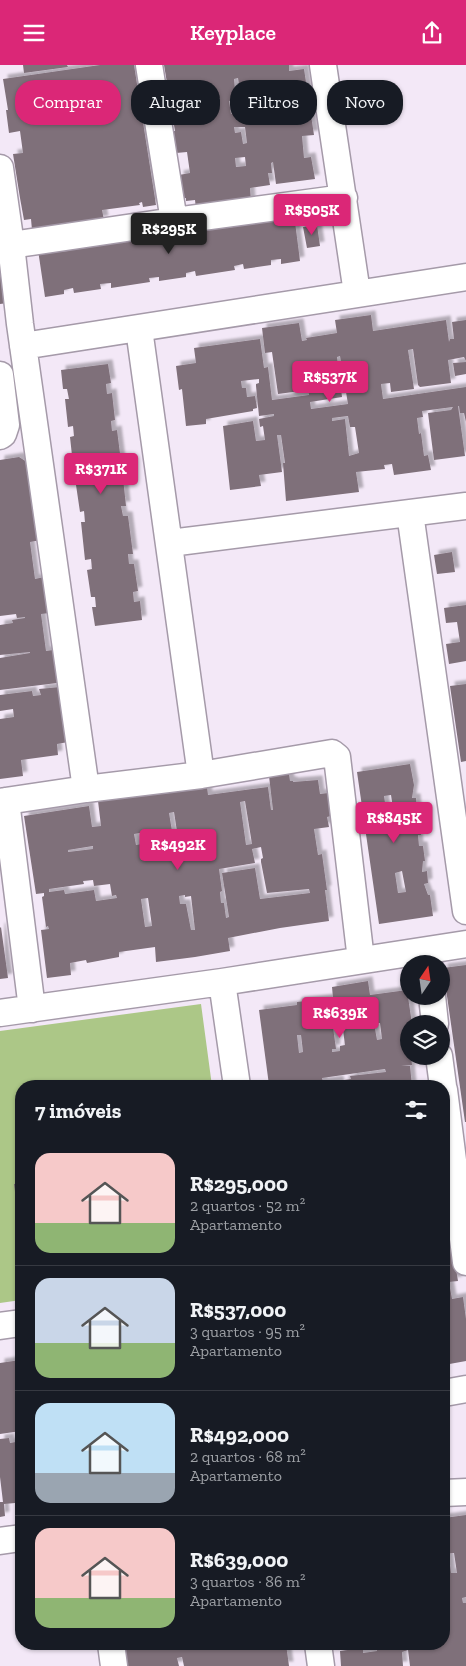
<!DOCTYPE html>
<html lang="pt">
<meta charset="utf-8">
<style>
:root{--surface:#171b24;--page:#242831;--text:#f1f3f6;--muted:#9ea1a6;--line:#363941;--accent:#db2777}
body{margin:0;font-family:"Zilla Slab",serif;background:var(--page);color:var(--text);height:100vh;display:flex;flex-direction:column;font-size:19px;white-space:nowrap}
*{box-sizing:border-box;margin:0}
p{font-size:16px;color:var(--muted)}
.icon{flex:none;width:28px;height:28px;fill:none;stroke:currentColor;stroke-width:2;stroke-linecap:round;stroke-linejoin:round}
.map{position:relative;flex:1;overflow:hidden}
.panel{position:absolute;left:15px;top:1015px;width:435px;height:570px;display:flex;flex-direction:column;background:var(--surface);border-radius:20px;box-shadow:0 1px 4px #0004}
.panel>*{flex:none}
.guide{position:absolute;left:15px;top:15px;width:436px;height:45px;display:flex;gap:10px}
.needle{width:32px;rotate:13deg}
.tools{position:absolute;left:400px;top:890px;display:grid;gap:10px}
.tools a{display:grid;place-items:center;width:50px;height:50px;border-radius:50%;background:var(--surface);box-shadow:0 1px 4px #0004;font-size:25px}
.price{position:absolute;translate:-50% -42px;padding:0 11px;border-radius:5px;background:var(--accent);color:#fff;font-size:16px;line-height:32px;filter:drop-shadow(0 1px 2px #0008)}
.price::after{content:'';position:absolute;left:50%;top:30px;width:15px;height:11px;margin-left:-8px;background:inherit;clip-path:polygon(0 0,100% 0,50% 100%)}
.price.active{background:#222;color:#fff}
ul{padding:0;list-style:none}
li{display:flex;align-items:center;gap:15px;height:125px;padding:0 20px}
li+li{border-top:1px solid var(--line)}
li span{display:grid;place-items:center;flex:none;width:140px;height:100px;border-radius:15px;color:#555}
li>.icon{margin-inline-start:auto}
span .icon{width:60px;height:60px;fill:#fffc;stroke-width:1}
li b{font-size:21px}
h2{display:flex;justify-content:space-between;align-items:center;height:60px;padding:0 20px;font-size:21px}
.pill{padding:0 18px;border-radius:20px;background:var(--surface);box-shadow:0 1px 4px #0004;font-size:18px;line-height:45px}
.pill.active{background:var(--accent);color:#fff}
header{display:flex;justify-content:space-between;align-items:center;height:65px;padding:0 20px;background:var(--accent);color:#fff;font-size:22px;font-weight:600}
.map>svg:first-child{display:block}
</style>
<header><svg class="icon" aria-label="menu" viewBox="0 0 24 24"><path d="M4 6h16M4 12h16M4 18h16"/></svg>Keyplace<svg class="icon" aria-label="share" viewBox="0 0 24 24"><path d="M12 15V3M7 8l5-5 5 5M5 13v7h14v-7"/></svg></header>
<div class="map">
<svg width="466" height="1601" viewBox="0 0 466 1601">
<defs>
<filter id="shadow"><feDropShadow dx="4.5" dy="-4.5" stdDeviation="1" flood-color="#0004"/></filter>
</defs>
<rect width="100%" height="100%" fill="#f3e8f7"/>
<path fill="#acc787" d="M201,939L212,1021H21V1235L0,1238V966Z"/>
<path fill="#7f707a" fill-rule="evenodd" filter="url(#shadow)" d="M23,0H67L68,2L24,8Z
M100,0H134L156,140L143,142L142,137L139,138L140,140L102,145L104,155L32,165L31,154L24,155L20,133L13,89L23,88L20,66L9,68L6,45H8L3,14ZM84,34L87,56L76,58L73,36Z
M164,0H289V6L304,4L314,70L302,71L304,93L311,92L315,114L276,119L273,97L271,98L272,108H268L270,120L250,123L251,137L196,144L195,135L186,136V133L182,134L179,110L190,108L187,87L176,88L173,66H175ZM238,13L241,34L236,35L238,46L242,45L243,57H240L238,47L231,49L229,36L236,35L234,14ZM207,31H212L213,34L220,33V37L211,39L213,52H210L209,50H211ZM234,62H245L247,78L243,79L241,67L235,68ZM245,92L246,101L236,102L235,93Z
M294,149L300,196L281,199V194L271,195V200L244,204L243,199L234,201L235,205L196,211L195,206L186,208V212L159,216V212L149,213L150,217L111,223V218L100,219L101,224L74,228L73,223L64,225V229L45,232L38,185L57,182L58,187L68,186L67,180L95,177V181L105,180L104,175L143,170V175L153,173L152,169L179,164L180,169L190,168L189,163L228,158V163L238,161L237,156L265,153V157L276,156L275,151Z
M317,160L320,181L307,183L303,162Z
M0,192L8,238L0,239Z
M371,250L373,266L446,255L449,277L450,274H454L452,257L466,255V296L464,292L448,295L451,318L420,322L418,320L413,284L408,285L414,324L391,327L390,318L381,319L383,334L466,322V357L464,348H460L459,341H458L465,391L434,395L428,348L451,345L453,342L422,346L423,352L417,353L419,369L421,368L424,391L428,390L431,405L394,410L392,399L384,400L385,404L356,407L359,427L286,436L283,398H285L281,370H277L282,407L259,410L261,421L230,425L223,361L253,356L256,376L265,375L263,361L260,362L259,354L274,351V349L259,351L256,321V319L259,318V314L241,316L242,323H246L247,332L255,331L257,343L253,344V346L206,354V359L186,361L182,324L179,325L176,301L196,298L194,283L260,274L264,303L268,302L272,335L309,330L308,325L278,329L272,287L265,288L262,263L299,258L302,276L307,275L306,273L337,268L335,255ZM340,291L348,339L311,344L310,337L342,332L337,292ZM348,351L350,362H355L359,388L349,391L345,354L332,356V353Z
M466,297V309L455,311L453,298Z
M108,299L111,318L106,319L107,329L112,328L115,355L111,356L112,366L117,365L122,404L116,405L118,414L123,413L126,441H121L123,451H128L133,489H128L129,499H134L138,526L133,527L134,537L140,536L142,555L95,561L92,542H96L95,532H91L87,505L92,504L91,494L85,495L81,457H85L84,446L80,447L76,420L81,419L79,409H74L70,372L74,371L73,361L68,362L65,334H69L67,324H63L61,305Z
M19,392L30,399L41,475L30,477L35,514L44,512L50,548L41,549L46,586L53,585L57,618L0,625V593L30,588V587L0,590V560L13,558L12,555L25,553V552L17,553L16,549L0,551V395Z
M452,487L455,507L437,509L434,490Z
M466,540V596L449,599L446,579L460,577L457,557L446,558L444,543Z
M466,619V696L461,697L450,621Z
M60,622L68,677L57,679L58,690L21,695L23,711L0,714V654L14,652L13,644L0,646V630L32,626L33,631L41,630L39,624Z
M410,699L414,720L412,733H416L417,744L414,745L417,755H419L421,770H418L419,781H423L425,796H423L422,807L427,806L428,818L424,819L428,830H430L433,851L379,859L357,707ZM391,730L394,750L387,751L384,731ZM402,806L406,827L398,828L395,808Z
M289,709L290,716H293V717L318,715L320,729L328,728L331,751L327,752L329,762L314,764L318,790L322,789L327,825H325L329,856L280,863L228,873L230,886L195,892L156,897L155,882L119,887V892L87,898L86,895L70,898L71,910L47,913L41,865L49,864L48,861L46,862L42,832L44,831V828L36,829L24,751L89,741L92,762L101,761L98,736L207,722L208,730L268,722L271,745H273L269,711ZM245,736L252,779L246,780L240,737ZM174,747L180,786L193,785V786L180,788V791L165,794L164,786L175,784L169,748ZM140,768L141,779L136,780L134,769ZM93,781V784L68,787V785ZM261,782L263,793L261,794V797L267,828L309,824L310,828L260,834L255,803L222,808L229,852L226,853L224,838H221L220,827L222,826L219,804L255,798L252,784ZM93,815L94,821L110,819L112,831L116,830L117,833L96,836L94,825L65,829L64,825L49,827V824L84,819L83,816ZM185,830V832L191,831L195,865H191L186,839H180L179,831ZM148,833L152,861L145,862L141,834Z
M1,862L8,913L0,914V863Z
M466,900V1057H465L443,903Z
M368,916L370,930L407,925L412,959H409V991H411L412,1000L401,1001H410L412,1021H345L344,1015L351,1014L350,1011L386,1007L385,1004L322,1013L323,1017L339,1015L340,1021H306L305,1015L294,1017V1021H283V1018L269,1020L259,945L297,940V937L333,933L332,922ZM371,943L374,958H380L382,974L377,975L374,958L371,959L370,949L367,950L366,944ZM336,954L337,958L342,957L345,980L340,981V986L332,987V984H336L332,955ZM297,970H301L303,987L299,988Z
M21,1118V1148L18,1149L14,1119Z
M452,1180L458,1216L449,1217L452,1234L463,1232L466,1254V1296L444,1300V1181Z
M20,1295L21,1366L0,1369V1298Z
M9,1373L10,1378L21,1376V1439L20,1441L15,1438L4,1439L5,1451L0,1452V1437H3L0,1412V1374Z
M466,1450V1532L462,1533L463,1538H466V1601H410L408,1585L402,1587L403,1601H341L340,1586L363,1583V1588L377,1586L376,1582L396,1579H444V1491H449L451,1508H457L454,1488L444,1489V1453Z
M122,1579H286L289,1601H184L182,1592L177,1593L179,1601H125Z"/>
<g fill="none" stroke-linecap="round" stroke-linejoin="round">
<defs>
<path id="minor" d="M149,0L174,156
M323,0L357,228
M0,103L11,180L20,259L86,724
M11,180L174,156L344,133
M139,264L201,710
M23,281L466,212
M0,310L6,360L3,369L0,371
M410,448L466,846
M170,478L466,441
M6,736L32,944
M0,737L86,724L201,710L332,688L337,692L361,895
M222,917L237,1021
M432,931L435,959
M0,948L222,917L466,879
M439,991L443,1021
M444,1025L466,1197
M0,1261L21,1258
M444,1328L466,1324
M444,1428L466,1427
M0,1476L21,1473
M111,1579L114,1601
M318,1579L321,1601"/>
</defs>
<use href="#minor" stroke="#a59aa9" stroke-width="29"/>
<use href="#minor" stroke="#fff" stroke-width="26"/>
</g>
</svg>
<div class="tools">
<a><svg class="needle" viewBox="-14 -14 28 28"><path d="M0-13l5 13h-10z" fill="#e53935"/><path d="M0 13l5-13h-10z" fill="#9ea1a6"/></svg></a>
<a><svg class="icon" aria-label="layers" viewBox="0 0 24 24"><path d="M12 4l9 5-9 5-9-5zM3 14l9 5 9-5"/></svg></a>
</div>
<b class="price" style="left:312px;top:171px">R$505K</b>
<b class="price active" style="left:169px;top:190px">R$295K</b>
<b class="price" style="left:330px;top:338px">R$537K</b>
<b class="price" style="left:101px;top:430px">R$371K</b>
<b class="price" style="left:394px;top:779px">R$845K</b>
<b class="price" style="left:178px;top:806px">R$492K</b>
<b class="price" style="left:340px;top:974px">R$639K</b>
<div class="guide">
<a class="pill active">Comprar</a>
<a class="pill">Alugar</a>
<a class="pill">Filtros</a>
<a class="pill">Novo</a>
</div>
<section class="panel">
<h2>7 imóveis<svg class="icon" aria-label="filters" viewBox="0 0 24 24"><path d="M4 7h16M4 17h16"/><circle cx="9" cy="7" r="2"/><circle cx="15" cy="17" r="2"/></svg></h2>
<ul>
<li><span style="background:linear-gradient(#f6c9c9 70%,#8fb573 0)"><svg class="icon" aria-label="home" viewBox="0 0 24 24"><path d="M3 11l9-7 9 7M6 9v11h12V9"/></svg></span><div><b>R$295,000</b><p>2 quartos · 52 m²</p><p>Apartamento</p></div></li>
<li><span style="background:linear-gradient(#c9d6e8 65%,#8fb573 0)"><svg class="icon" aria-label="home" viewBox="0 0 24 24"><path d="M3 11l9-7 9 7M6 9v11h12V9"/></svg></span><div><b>R$537,000</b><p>3 quartos · 95 m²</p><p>Apartamento</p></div></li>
<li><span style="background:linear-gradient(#bfe0f5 70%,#9aa5b1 0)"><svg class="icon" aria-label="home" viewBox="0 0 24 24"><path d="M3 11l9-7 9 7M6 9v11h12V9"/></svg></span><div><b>R$492,000</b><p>2 quartos · 68 m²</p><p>Apartamento</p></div></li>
<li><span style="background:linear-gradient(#f6c9c9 70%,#8fb573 0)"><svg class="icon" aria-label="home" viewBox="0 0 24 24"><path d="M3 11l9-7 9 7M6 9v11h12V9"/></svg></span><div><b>R$639,000</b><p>3 quartos · 86 m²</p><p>Apartamento</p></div></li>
</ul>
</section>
</div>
